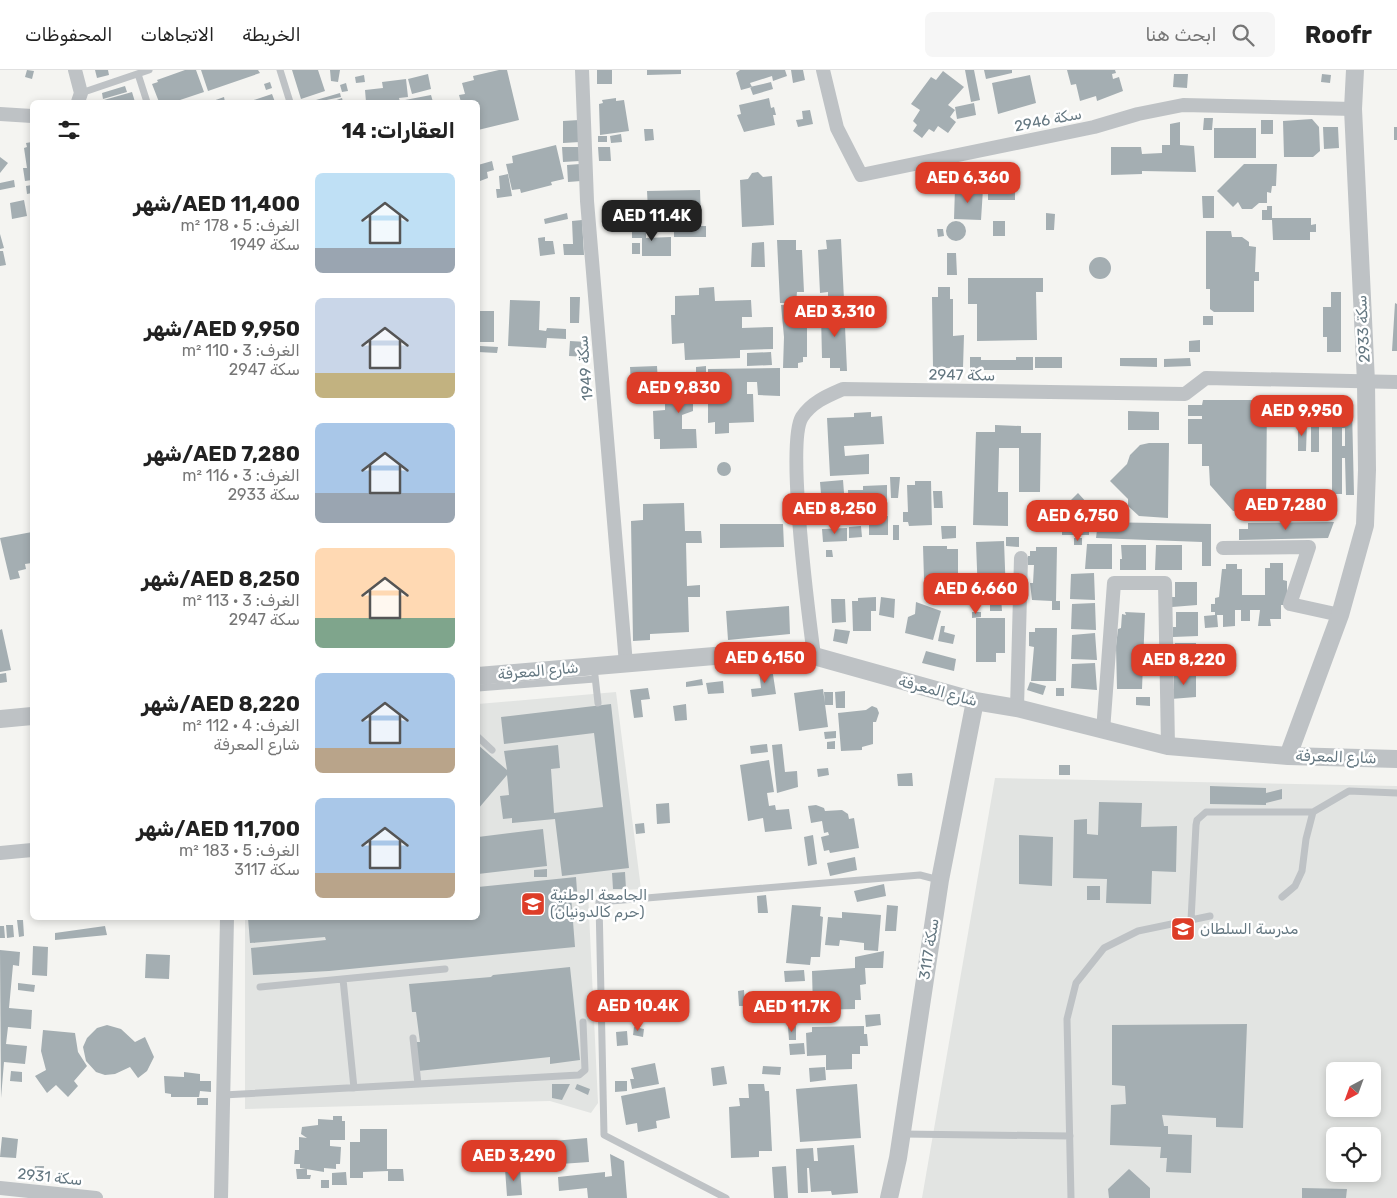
<!DOCTYPE html>
<html lang="ar">
<meta charset="utf-8">
<style>
:root{--surface:#fff;--page:#f6f6f6;--text:#222;--muted:#767676;--line:#e0e0e0;--accent:#dd3d28}
body{margin:0;font-family:Rubik,Cairo,sans-serif;background:var(--page);color:var(--text);direction:rtl;height:100vh;display:flex;flex-direction:column;font-size:19px;white-space:nowrap}
*{box-sizing:border-box;margin:0}
p{font-size:16px;color:var(--muted)}
.icon{flex:none;width:28px;height:28px;fill:none;stroke:currentColor;stroke-width:2;stroke-linecap:round;stroke-linejoin:round}
.map{position:relative;flex:1;overflow:hidden;direction:ltr}
.panel{position:absolute;left:30px;top:30px;width:450px;height:820px;display:flex;flex-direction:column;background:var(--surface);border-radius:8px;box-shadow:0 2px 8px #0003;direction:rtl}
.panel>*{flex:none}
.needle{width:32px;rotate:221deg}
.controls{position:absolute;left:1326px;top:992px;display:grid;gap:10px}
.controls a{display:grid;place-items:center;width:55px;height:55px;border-radius:8px;background:var(--surface);box-shadow:0 2px 8px #0003;font-size:25px}
.price{position:absolute;translate:-50% -42px;padding:0 11px;border-radius:10px;background:var(--accent);color:#fff;font-size:16px;line-height:32px;filter:drop-shadow(0 1px 2px #0008)}
.price::after{content:'';position:absolute;left:50%;top:30px;width:15px;height:11px;margin-left:-8px;background:inherit;clip-path:polygon(0 0,100% 0,50% 100%)}
.price.selected{background:#222;color:#fff}
ul{padding:0;list-style:none}
li{display:flex;align-items:center;gap:15px;height:125px;padding:0 25px}
li span{display:grid;place-items:center;flex:none;width:140px;height:100px;border-radius:8px;color:#555}
li>.icon{margin-inline-start:auto}
span .icon{width:60px;height:60px;fill:#fffc;stroke-width:1}
li b{font-size:21px}
h2{display:flex;justify-content:space-between;align-items:center;height:60px;padding:0 25px;font-size:21px}
header{display:flex;align-items:center;gap:30px;box-sizing:border-box;height:70px;padding:0 25px;background:var(--surface);border-bottom:1px solid var(--line)}
header strong{font-size:24px}
nav{display:flex;gap:28px;margin-inline-start:auto;font-size:18px}
.search{width:350px;height:45px;background:var(--page);display:flex;align-items:center;gap:12px;box-sizing:border-box;padding:0 18px;border-radius:8px;color:var(--muted);font-size:19px}
.map>svg:first-child{display:block}
</style>
<header>
<strong>Roofr</strong>
<div class="search"><svg class="icon" aria-label="search" viewBox="0 0 24 24"><circle cx="10" cy="10" r="6"/><path d="M15 15l6 6"/></svg>ابحث هنا</div>
<nav><a>الخريطة</a><a>الاتجاهات</a><a>المحفوظات</a></nav>
</header>
<div class="map">
<svg width="1397" height="1128" viewBox="0 0 1397 1128">
<rect width="100%" height="100%" fill="#f4f4f1"/>
<path fill="#e2e4e2" fill-rule="evenodd" d="M616,622L641,819L588,822L598,1033L591,1043L550,1031L245,1039V848H478V634Z
M995,708L1397,716V1128H922ZM1335,1001H1372V1039H1335ZM1335,1066H1372V1104H1335Z"/>
<path fill="#a4aeb2" fill-rule="evenodd" d="M27,0L34,1L32,9L25,7Z
M95,0H108L109,5L97,8Z
M185,0H196L204,22L174,32H159L152,14L158,12L157,10Z
M201,0H258L260,3L208,21Z
M292,0H318L325,21L301,29Z
M330,0H340L338,12L331,11Z
M499,0H507L519,50L478,60V32H461L459,25L465,24L462,13L474,10L473,6Z
M597,0H612V14H597Z
M647,0H681V4L647,5Z
M740,0H785L787,6L773,11L772,6L750,13L752,17L741,20L736,3Z
M791,0H803L805,10L793,13Z
M965,0H974L980,30L971,32Z
M984,0H1012V3L986,9Z
M1067,0H1115L1116,3L1112,4L1113,9L1119,7L1123,21L1097,31L1096,26L1080,31L1076,14L1071,15Z
M943,1L964,17L948,35L955,40L950,47L956,52L948,63L938,56L934,62L929,59L922,68L913,61L917,55L913,51L920,40L911,34L931,7L936,10Z
M428,4L431,19L412,24L408,9Z
M1174,4H1188L1187,18L1173,17Z
M1322,4L1331,5L1330,13L1321,12Z
M364,5L365,12L356,13L355,7Z
M1030,5L1036,33L998,44L992,13Z
M406,9L408,27L399,28L400,32H366L365,20L383,18L382,12Z
M270,12L272,18L266,20L264,14Z
M771,12L773,19L753,25L750,17Z
M346,13L348,21L342,22L340,15Z
M125,16L127,22L103,29L102,23Z
M132,22L135,32H105L104,30Z
M340,23L341,27L317,32L316,30Z
M272,24L275,32H248Z
M431,25L433,32H406L405,30Z
M224,27L225,32H210Z
M342,28L343,32H331Z
M616,28V31L624,30L629,61L600,65L599,34L603,33L602,30Z
M769,28L771,38L774,37L776,45H773L775,55L744,62L737,45L741,44L739,35Z
M974,33L976,45L957,49L955,37Z
M810,40L813,54L798,57L796,50L803,49L802,41Z
M1204,48H1213L1212,60H1203Z
M1312,49L1319,57L1320,81L1313,87H1284L1283,51Z
M579,50L580,72L563,73V51Z
M1261,50H1273V64H1261Z
M1180,52V75L1194,76L1196,102L1142,101V104L1111,105V77H1141L1142,84L1162,83V75H1170V54Z
M1323,57H1338L1339,78L1324,79Z
M1394,57H1397V70H1394Z
M1214,58H1256V88H1214Z
M644,59H653L654,70L645,71Z
M621,64L622,72L611,73L610,66Z
M598,66H607V72H598Z
M32,72V110L25,111L23,98H27L24,78L27,77L26,73Z
M556,75L564,109L551,112L552,115L521,123L520,119L512,120L506,94L513,93L512,86Z
M562,77H580V91L563,92Z
M598,77H610L611,91H599Z
M0,87L8,93L0,103Z
M492,91L494,100L487,102L488,108L480,111L478,95Z
M580,94L581,111L568,112L567,95Z
M1244,94H1277L1276,116H1272L1271,123L1267,122V133H1259L1252,139H1242L1238,132L1233,137L1217,121Z
M758,102L763,107L772,106L774,155L742,157L740,110L748,109L752,103Z
M508,104L512,126L497,128L496,119H500L499,106Z
M14,110L15,117L0,120V113Z
M32,115V123L27,124L26,116Z
M955,118L983,119L981,150L954,149Z
M988,119H1015V130H988Z
M700,120L701,149H668V160H649L647,121Z
M1202,126H1214V148H1203Z
M24,130L27,146L12,149L10,133Z
M1267,136H1272V148H1311V155L1316,154V162H1310V170H1273L1272,150H1262V140H1267Z
M567,143L568,149L545,154L544,149Z
M1046,143L1055,144L1054,160H1046Z
M582,150L584,185H564L563,174H573L572,151Z
M946 161a10 10 0 1 1 20 0a10 10 0 1 1-20 0Z
M993,151H1005V166H993Z
M632,153H646V168L671,167V186H642V168H632Z
M674,156H706V167H674Z
M937,159H943L944,166L938,167Z
M1206,161H1231L1232,167H1242L1249,172V176L1256,177L1255,202H1259V211H1254V242H1214L1210,239V219H1206Z
M0,164L4,178L0,179Z
M545,167V171H553L555,184L540,186L538,168Z
M841,169L844,230L828,231V222L820,223L818,180L827,179L826,170Z
M777,170H796V180H802L804,222H797L796,233H780Z
M764,172L765,197H751L752,173Z
M632,173H640V184H632Z
M0,181H3L6,195L0,196Z
M947,183H956L957,205H947Z
M1089 198a11 11 0 1 1 22 0a11 11 0 1 1-22 0Z
M968,208H1043V222H1036L1037,270L977,271V234H968Z
M714,217L715,231L751,230L752,247H742V258L773,257V279L740,280V288L685,290L684,273L672,274L671,245H675V226L699,225V218Z
M938,217H950V229H953V266L964,265L963,298H933L932,227H938Z
M1331,222H1341V282H1327V267H1323V237H1331Z
M570,227H580L579,253H570Z
M510,230L540,231L539,260L546,261L547,258L566,259V269L547,268L546,278L508,276Z
M1395,233L1397,234V281H1392Z
M797,234L801,245H807V287H803V292L798,293V298H783L784,267L781,235Z
M844,234L847,301H840V298H830V288H822L821,245H831V235Z
M478,241H494V272H478Z
M1203,246H1213V255H1203Z
M1200,270V282H1189V271Z
M570,271L587,272V287L569,286Z
M480,276L498,277L497,283L478,282Z
M771,282L772,295L747,296V283Z
M970,287H981V290H1016V287H1033V300H970Z
M1035,287H1062V298H1035Z
M1120,288H1157V297L1120,296Z
M1190,288L1191,296L1164,297V289Z
M657,296L658,313H631L630,297Z
M706,296V320L693,321L695,329L693,333V341L682,345V359H696L697,378L660,379V369H654L653,341L665,340V334H671V322L683,321L682,305H696V297Z
M780,298V326L758,325L757,312H747V324H753L754,352L729,353V363L715,364V352L708,353V299Z
M1203,330H1267L1266,441H1233L1210,415L1209,396H1202V374H1188V349H1202V346H1188V335H1202Z
M1332,333H1342V347H1345L1344,339H1352L1354,425H1346L1345,388H1342V424H1332ZM1342,358H1345V376H1342Z
M1128,341L1159,342V360H1128Z
M871,342V347L882,346L884,374L844,376L845,386L869,384V404L830,406L827,348L854,347V343Z
M1298,353H1307L1306,381H1298Z
M1311,353H1319V382H1311Z
M995,355L1021,356V363H1041L1040,422H1019V378H999L998,422H1008V456L973,455L976,362H995Z
M1149,373H1169L1168,448L1139,446L1128,436V429L1110,411L1127,394L1130,385L1140,375Z
M717 399a7 7 0 1 1 14 0a7 7 0 1 1-14 0Z
M890,407H900L898,428H891Z
M843,410L844,423L821,424L820,412Z
M915,411H931L932,455L909,456L908,452H903V442H908L907,415H915Z
M887,415V431H884V446H888V465H869V455H849L848,420H863V416Z
M933,421H942L943,438H934Z
M1078,423L1088,434L1080,441L1070,431Z
M684,433L685,461H701L702,473H686L687,516L700,515V527H688L689,562L650,564V570L633,571L631,451L643,450V434Z
M1322,434L1334,435V442H1321Z
M1062,451L1089,452V465H1062Z
M1098,452L1211,454V496H1202V472L1096,468Z
M1334,452L1328,468L1239,470V459H1248V453Z
M720,454H783L784,477L720,478Z
M893,455H899V470H893Z
M861,456L862,467L849,468V457Z
M941,456H956V468L942,469Z
M847,458V471L823,472L822,459Z
M32,462V493L25,494L26,499L18,501L20,508L10,510L0,468Z
M1006,467H1019V477L1006,476Z
M1074,468H1082V475H1074Z
M1004,471L1006,525L978,526L976,472Z
M1087,474H1112V499H1085Z
M1121,475H1146V500H1120V489H1122Z
M1156,475H1182V500H1155Z
M923,476H947V479H958V509H924Z
M1036,477H1057L1056,531H1060V540H1052V531L1032,530L1030,513H1033L1034,495H1028V486H1030V481H1036Z
M826,480H832L833,487H826Z
M1270,493H1283V510L1287,511V535H1281V549H1270L1271,556H1258L1260,540H1250V551H1241V540H1235V556L1223,557V545H1217L1218,557L1205,558L1204,546L1215,545V542H1211V534H1215V528L1219,527L1222,499H1226V494H1237V499H1242V525H1265V498H1270Z
M1094,503L1095,530L1070,529L1071,504Z
M948,511L961,512V526H948Z
M1175,512H1197V535L1172,537V527H1175Z
M876,527V541H871V561H853L852,531H858V528Z
M881,527L895,529L894,548L879,545Z
M990,527H1001L1002,541H990Z
M831,529H845L846,552L832,553Z
M916,532L941,541L933,570L905,563L908,547L915,544Z
M1095,533L1096,560L1071,559L1072,534Z
M789,536L790,564L728,570L726,541Z
M972,542H981V547L972,548Z
M1125,542L1145,543L1142,619H1117L1116,576L1118,559L1121,558L1122,544L1126,545Z
M1176,542H1198V566L1173,567V557H1176Z
M976,548H1005V583H996V592H976Z
M941,556H945L944,562L955,565L953,574L938,571Z
M1035,558H1057L1056,611H1031L1034,577L1029,576V562H1035Z
M2,559L11,600L0,602V560Z
M835,559L850,561L847,574L833,571Z
M1095,563L1097,590L1071,589L1072,565Z
M1175,573H1196V596L1172,598Z
M926,581L956,589L954,601L922,593Z
M1095,593L1097,620L1071,618L1072,594Z
M772,598L776,624L752,627L751,619L761,618L759,600Z
M6,603L7,612L0,613V604Z
M1174,604H1196V627L1171,629V619H1174Z
M702,609L703,615L686,617V612Z
M723,611L724,623L708,624L706,613Z
M1030,612L1046,616L1043,625L1027,620Z
M648,618L650,629L641,630L643,647L634,648L630,620Z
M1056,618H1064V626H1056Z
M823,619L828,657L799,661L794,623Z
M845,621V638H836L835,622Z
M824,622H833V635H825Z
M1136,627H1150V636L1136,635Z
M611,634L629,798L562,806L555,749L512,753V748L503,749L500,726L509,725L507,705L478,739V675L507,700L504,681L558,675L560,698L551,699L554,743L603,737L594,663L504,674L501,647Z
M686,634L687,650L675,651L673,636Z
M872,636L877,638L879,643L876,652H873V674L862,677V680L841,681L838,643L866,640Z
M836,661V668L825,669L824,662Z
M835,671V679H827V672Z
M767,674L768,682L751,684L750,676Z
M782,674L785,702L797,701L798,717L777,723L772,675Z
M769,690L774,722L767,723L769,736L775,735L776,740L789,739L792,759L765,762L763,748L748,751L740,695Z
M1059,695H1070V705H1059Z
M828,698L829,705L818,707L817,699Z
M912,703L913,716H898L897,704Z
M1210,716L1266,718V723L1282,719V729L1266,733V735L1210,734Z
M1099,732L1142,733L1141,757L1177,756L1176,802L1152,801L1151,834L1106,833L1107,809L1073,808L1074,750L1087,749V764L1098,765Z
M669,733L670,753L657,754L656,734Z
M816,735L824,738L825,741L842,740L848,744L849,749L854,748L859,778L830,783L829,780L824,781L821,767L829,765L828,762L824,763L822,751L811,753L808,736Z
M644,753L645,763L636,764L635,754Z
M543,759L547,796L478,804V767Z
M813,765L817,794L808,796L804,767Z
M1019,765L1053,767L1052,816L1019,814Z
M855,787L857,800L830,806L827,793Z
M547,799V807H534V800Z
M625,802L626,819H613L612,803Z
M576,807L577,821L574,826H571L575,877L329,901L253,905L251,878L326,870L325,867L250,873L248,848H478V817Z
M884,814L886,826L857,832L854,821Z
M1087,816H1100V830H1087Z
M766,825L768,843H758L757,826Z
M792,835L821,837L820,846L823,847L820,887H811L810,895L786,893Z
M887,835L898,836L896,861H885Z
M842,842L881,845L878,881L864,880V873L840,870L839,876L825,875L828,847L842,848Z
M17,850H23L24,866L19,867Z
M6,855H13L14,867L7,868Z
M0,856H4L5,868H0Z
M105,856L107,865L55,870V863Z
M33,876L48,877L47,906L32,905Z
M0,880L20,882L19,896L13,895L9,938L32,940L31,959L8,957L6,974L27,976L25,994L4,992L1,1028Z
M884,881L883,898H865L866,914L860,915L861,930H855V939L813,940L812,901L855,898V887Z
M146,884L170,885L169,909L145,908Z
M570,897L580,990L550,994V987L418,1001L415,972H420L416,942H412L409,914L491,907L493,905Z
M804,900L805,911L785,912L784,901Z
M18,913L35,915L34,922L18,920Z
M744,920L745,936H739L738,921Z
M787,937H806V949L787,950Z
M880,944L881,955L866,957L865,945Z
M1247,954L1243,1058L1216,1057V1048L1162,1045L1164,1056H1168V1064L1192,1065L1191,1103L1166,1102L1167,1088H1160L1161,1077L1110,1075L1111,1035L1126,1034L1125,1016L1112,1015V955Z
M107,955L121,959L135,972L145,967L154,987L147,1001L138,1008L130,997L115,1004L105,1005L96,1002L86,991L83,977L87,968L97,958Z
M796,956V970H789L788,957Z
M864,956V964H867L868,976H860V984H852V999L826,1000V985L807,986L806,963L812,962V957Z
M634,957L644,959L643,967L633,965Z
M43,960L75,963L78,982L87,996L74,1011L78,1016L68,1027L56,1015L47,1023L35,1006L46,1000L41,981Z
M627,961L628,975L617,976L616,962Z
M804,973L805,984L790,985L789,974Z
M655,993L659,1014L632,1019L630,1009H634L631,998Z
M724,996L727,1014L713,1016L711,998Z
M763,996L781,997L780,1005L762,1004Z
M825,997L826,1010L810,1012L809,998Z
M11,1001L22,1002V1012L10,1011Z
M184,1002L200,1004V1011H211V1022L200,1021L199,1027H171V1024L165,1023L164,1006L184,1007Z
M615,1011H627V1021L615,1022Z
M552,1014H570L562,1030L552,1028Z
M577,1014L590,1019L588,1025L575,1019Z
M748,1014H764L765,1021H769L772,1081H759V1087L731,1088L729,1037L740,1036L739,1028H749Z
M857,1014L861,1068L800,1072L796,1019Z
M665,1017L670,1048L656,1051L657,1058L638,1062L637,1053L626,1055L621,1026Z
M197,1028H208V1035H197Z
M333,1046H342V1051H345V1070H330V1076L341,1077L340,1094H336V1099L324,1098V1102L300,1098V1094H294L295,1080H299V1067L307,1068L301,1064L302,1057L318,1055V1049L333,1050Z
M360,1059H387V1099H403L404,1111H388V1101L363,1102V1108H350V1072H360Z
M2,1067L18,1069L16,1088L0,1087Z
M587,1068L589,1092L532,1096L530,1073Z
M854,1075L858,1123L832,1125L831,1121L811,1122L809,1098H807L808,1123H798L796,1079L813,1078L814,1091H818L817,1078Z
M610,1084L624,1091L627,1128H588L587,1118L559,1121L558,1107L605,1102V1107L612,1106Z
M35,1096H44L43,1112L33,1111Z
M786,1096L788,1128H774L772,1097Z
M520,1098L522,1125L507,1126L505,1099Z
M296,1099H307V1105H311L310,1109H297Z
M1129,1099L1150,1118V1128H1109L1108,1119Z
M346,1102L347,1115H332V1103Z
M321,1110H329V1118H321Z
M1302,1118L1347,1119L1346,1128H1302Z"/>
<g fill="none" stroke-linecap="round" stroke-linejoin="round">
<path stroke="#bec2c5" stroke-width="7" d="M280,0L290,32
M138,4L147,32
M82,26L81,23L149,0
M595,606L598,633
M478,618L595,609
M478,667L492,680
M1313,742L1349,721L1397,723
M1191,850L1196,755L1197,750L1206,742H1313L1306,769L1302,801L1295,816L1282,827
M343,909L354,1018
M260,917L445,899
M413,968L418,1014
M223,1025L579,1005L585,1000L583,952
M902,1064L1070,1066
M726,1128L604,1065L599,832L920,805L939,810
M1071,1128L1067,949L1076,913L1104,878L1138,861L1210,846"/>
<path stroke="#bec2c5" stroke-width="14" d="M75,0L81,23L78,32
M582,0L587,131L626,594
M823,0L837,58L861,105L1094,57L1138,44L1183,35L1353,39
M0,44L32,46
M1223,478L1309,477L1290,534L1340,545
M814,586C809,548 786,372 802,347C812,332 827,326 843,319L1185,324L1206,308L1397,312
M1017,638L1021,488
M1103,661L1114,513H1165L1168,676
M0,783L32,780
M0,1118L96,1128
M221,1128L227,848"/>
<path stroke="#bec2c5" stroke-width="18" d="M478,606L726,585L814,586L975,631L1017,638L1168,676L1288,686L1397,689
M0,649L32,646
M1288,686L1340,545L1365,455L1367,400L1366,312L1353,39L1355,0
M889,1128L898,1088L940,810L975,631"/>
</g>
<defs>
<symbol id="university-square" viewBox="-11 -11 22 22"><rect x="-9" y="-9" width="18" height="18" rx="4" fill="#dd3d28" stroke="#fff"/><path d="M0-5L7-2L0 1L-7-2ZM-4 1L0 2.5L4 1V4Q0 6-4 4Z" fill="#fff"/></symbol>
<symbol id="school-square" viewBox="-11 -11 22 22"><rect x="-9" y="-9" width="18" height="18" rx="4" fill="#dd3d28" stroke="#fff"/><path d="M0-5L7-2L0 1L-7-2ZM-4 1L0 2.5L4 1V4Q0 6-4 4Z" fill="#fff"/></symbol>
</defs>
<g fill-rule="evenodd">
<use href="#university-square" x="519" y="820" width="28" height="28"/>
<use href="#school-square" x="1169" y="845" width="28" height="28"/>
</g>
<g text-anchor="middle" dominant-baseline="central" stroke-width="5" stroke-linejoin="round" paint-order="stroke">
<g font-size="15" fill="#647781" stroke="#fff">
<text transform="translate(1048 50) rotate(-11)">سكة 2946</text>
<text transform="translate(1363 259) rotate(-93)">سكة 2933</text>
<text transform="translate(585 298) rotate(-95)">سكة 1949</text>
<text transform="translate(962 305) rotate(1)">سكة 2947</text>
<text transform="translate(538 601) rotate(-5)">شارع المعرفة</text>
<text transform="translate(938 621) rotate(15)">شارع المعرفة</text>
<text transform="translate(1336 687) rotate(2)">شارع المعرفة</text>
<text transform="translate(929 879) rotate(-81)">سكة 3117</text>
<text transform="translate(50 1107) rotate(6)">سكة 2931</text>
</g>
<g font-size="15" fill="#647781" stroke="#fff" text-anchor="start">
<text x="550" y="825">الجامعة الوطنية<tspan x="550" dy="17">(حرم كالدونيان)</tspan></text>
<text x="1200" y="859">مدرسة السلطان</text>
</g>
</g>
</svg>
<div class="controls">
<a><svg class="needle" viewBox="-14 -14 28 28"><path d="M0-13l5 13h-10z" fill="#e53935"/><path d="M0 13l5-13h-10z" fill="#767676"/></svg></a>
<a><svg class="icon" aria-label="locate" viewBox="0 0 24 24"><circle cx="12" cy="12" r="6"/><path d="M12 2v4M12 18v4M2 12h4M18 12h4"/></svg></a>
</div>
<b class="price" style="left:968px;top:134px">AED 6,360</b>
<b class="price selected" style="left:652px;top:172px">AED 11.4K</b>
<b class="price" style="left:835px;top:268px">AED 3,310</b>
<b class="price" style="left:679px;top:344px">AED 9,830</b>
<b class="price" style="left:1302px;top:367px">AED 9,950</b>
<b class="price" style="left:1286px;top:461px">AED 7,280</b>
<b class="price" style="left:835px;top:465px">AED 8,250</b>
<b class="price" style="left:1078px;top:472px">AED 6,750</b>
<b class="price" style="left:976px;top:545px">AED 6,660</b>
<b class="price" style="left:765px;top:614px">AED 6,150</b>
<b class="price" style="left:1184px;top:616px">AED 8,220</b>
<b class="price" style="left:638px;top:962px">AED 10.4K</b>
<b class="price" style="left:792px;top:963px">AED 11.7K</b>
<b class="price" style="left:514px;top:1112px">AED 3,290</b>
<section class="panel">
<h2>العقارات: 14<svg class="icon" aria-label="filters" viewBox="0 0 24 24"><path d="M4 7h16M4 17h16"/><circle cx="9" cy="7" r="2"/><circle cx="15" cy="17" r="2"/></svg></h2>
<ul>
<li><span style="background:linear-gradient(#bfe0f5 75%,#9aa5b1 0)"><svg class="icon" aria-label="home" viewBox="0 0 24 24"><path d="M3 11l9-7 9 7M6 9v11h12V9"/></svg></span><div><b>AED 11,400/شهر</b><p>الغرف: 5 · 178 m²</p><p>سكة 1949</p></div></li>
<li><span style="background:linear-gradient(#c9d6e8 75%,#c2b280 0)"><svg class="icon" aria-label="home" viewBox="0 0 24 24"><path d="M3 11l9-7 9 7M6 9v11h12V9"/></svg></span><div><b>AED 9,950/شهر</b><p>الغرف: 3 · 110 m²</p><p>سكة 2947</p></div></li>
<li><span style="background:linear-gradient(#a9c7e8 70%,#9aa5b1 0)"><svg class="icon" aria-label="home" viewBox="0 0 24 24"><path d="M3 11l9-7 9 7M6 9v11h12V9"/></svg></span><div><b>AED 7,280/شهر</b><p>الغرف: 3 · 116 m²</p><p>سكة 2933</p></div></li>
<li><span style="background:linear-gradient(#ffd9b3 70%,#7fa58c 0)"><svg class="icon" aria-label="home" viewBox="0 0 24 24"><path d="M3 11l9-7 9 7M6 9v11h12V9"/></svg></span><div><b>AED 8,250/شهر</b><p>الغرف: 3 · 113 m²</p><p>سكة 2947</p></div></li>
<li><span style="background:linear-gradient(#a9c7e8 75%,#b9a48a 0)"><svg class="icon" aria-label="home" viewBox="0 0 24 24"><path d="M3 11l9-7 9 7M6 9v11h12V9"/></svg></span><div><b>AED 8,220/شهر</b><p>الغرف: 4 · 112 m²</p><p>شارع المعرفة</p></div></li>
<li><span style="background:linear-gradient(#a9c7e8 75%,#b9a48a 0)"><svg class="icon" aria-label="home" viewBox="0 0 24 24"><path d="M3 11l9-7 9 7M6 9v11h12V9"/></svg></span><div><b>AED 11,700/شهر</b><p>الغرف: 5 · 183 m²</p><p>سكة 3117</p></div></li>
</ul>
</section>
</div>
